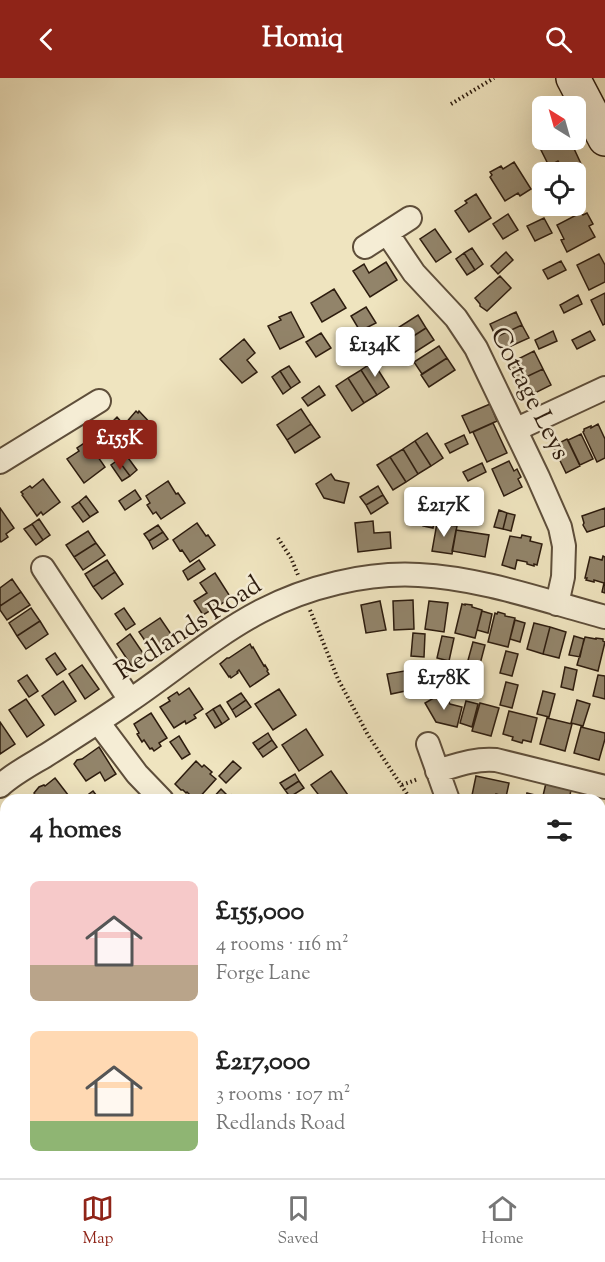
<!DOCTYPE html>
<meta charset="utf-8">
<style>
:root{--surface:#fff;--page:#f2f2f2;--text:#222;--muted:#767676;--line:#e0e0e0;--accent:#8f2418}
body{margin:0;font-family:"Sorts Mill Goudy",serif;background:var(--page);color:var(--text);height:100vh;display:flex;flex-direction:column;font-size:22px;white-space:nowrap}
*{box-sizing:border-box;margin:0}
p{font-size:20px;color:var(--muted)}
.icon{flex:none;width:33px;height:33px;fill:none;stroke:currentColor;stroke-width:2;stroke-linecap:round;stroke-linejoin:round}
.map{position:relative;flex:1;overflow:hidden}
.panel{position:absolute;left:0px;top:716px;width:606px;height:386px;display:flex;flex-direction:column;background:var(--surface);border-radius:18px 18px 0 0;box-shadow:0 6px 24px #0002}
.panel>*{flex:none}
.needle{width:39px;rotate:323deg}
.buttons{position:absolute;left:532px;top:18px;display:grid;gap:12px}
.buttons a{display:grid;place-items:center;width:54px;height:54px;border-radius:9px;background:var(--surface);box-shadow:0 6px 24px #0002;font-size:30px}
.price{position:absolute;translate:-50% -51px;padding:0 14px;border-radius:6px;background:#fff;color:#222;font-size:20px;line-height:39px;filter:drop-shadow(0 2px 3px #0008)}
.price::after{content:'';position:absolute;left:50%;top:36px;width:18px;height:14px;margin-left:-9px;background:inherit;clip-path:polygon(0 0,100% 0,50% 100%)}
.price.current{background:var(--accent);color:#fff}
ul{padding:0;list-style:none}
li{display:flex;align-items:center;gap:18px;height:150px;padding:0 30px}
li span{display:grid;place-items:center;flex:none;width:168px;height:120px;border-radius:9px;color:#555}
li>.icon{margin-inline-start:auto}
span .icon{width:72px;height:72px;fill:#fffc;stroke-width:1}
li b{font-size:26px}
h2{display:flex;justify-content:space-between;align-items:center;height:72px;padding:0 30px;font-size:26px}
header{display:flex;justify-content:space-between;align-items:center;height:78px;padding:0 30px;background:var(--accent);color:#fff;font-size:27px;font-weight:800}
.dock{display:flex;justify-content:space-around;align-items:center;height:84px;border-top:2px solid var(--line);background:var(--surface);font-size:16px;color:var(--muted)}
.dock a{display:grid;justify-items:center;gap:3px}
.dock .current{color:var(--accent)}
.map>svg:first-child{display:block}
</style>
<header><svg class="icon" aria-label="back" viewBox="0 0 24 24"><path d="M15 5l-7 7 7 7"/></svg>Homiq<svg class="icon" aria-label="search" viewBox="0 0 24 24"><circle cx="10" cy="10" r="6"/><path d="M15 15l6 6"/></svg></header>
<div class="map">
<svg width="605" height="1100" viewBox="0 0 605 1100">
<rect width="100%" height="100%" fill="#efe4bf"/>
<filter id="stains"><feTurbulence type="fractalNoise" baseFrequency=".00333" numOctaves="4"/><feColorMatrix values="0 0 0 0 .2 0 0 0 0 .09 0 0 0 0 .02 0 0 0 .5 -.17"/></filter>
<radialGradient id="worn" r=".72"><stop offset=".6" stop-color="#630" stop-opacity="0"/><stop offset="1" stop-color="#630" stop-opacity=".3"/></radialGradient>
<path fill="#92846a" stroke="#2d1c0e" stroke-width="1.5" d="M561,62H570L582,88L570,94H564L558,83L549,88L541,72Z
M514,84L531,111L520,118L518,115L505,123L490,99L492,97L490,94L501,88L503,91Z
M476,116L491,140L469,154L455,133L467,125L465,123Z
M582,134L583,137L587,135L593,146L589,148L595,159L567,174L561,162L564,161L557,147Z
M508,136L518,152L503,161L493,146Z
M544,140L552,155L535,163L527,148Z
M435,151L451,174L436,184L420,161Z
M472,170L483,186L475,192L464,175Z
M506,174L513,182L498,196L491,188Z
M464,175L475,192L467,197L456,181Z
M599,176L605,187V204L589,212L577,187Z
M561,183L566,192L548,201L543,192Z
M386,184L397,202L370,219L353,193L364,186L369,195Z
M500,198L511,210L487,233L480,228V226L475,220Z
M334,211L346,230L322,244L311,225Z
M605,215V246L603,247L591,222Z
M578,217L582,226L564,235L560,227Z
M366,229L376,245L360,253L351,238Z
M291,234L304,259L280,271L268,248L281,242L279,239Z
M516,234L522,247L496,259L490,246Z
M418,237L426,250L401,266L393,253Z
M522,247L529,260L502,272L496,259Z
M426,250L434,262L409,278L401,266Z
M553,253L557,263L539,271L535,262Z
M590,253L595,262L577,271L572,262Z
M321,255L331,270L316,279L306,264Z
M244,261L255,275L247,282L257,294L242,305L220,281Z
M439,268L447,280L422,296L414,284Z
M534,273L543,291L518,303L510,285Z
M447,280L455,292L429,309L421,297Z
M373,284L389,309L377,317L361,292Z
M289,288L300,304L291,310L280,293Z
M543,291L551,307L525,320L517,303Z
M361,292L377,317L364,325L348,300Z
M280,293L291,310L283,316L272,299Z
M348,300L364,325L352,333L336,308Z
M319,308L325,317L308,328L302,320Z
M490,326L497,343L470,355L462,338Z
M301,331L311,346L287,362L277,347Z
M136,333L138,335L139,333L154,349L144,358L147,360L139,367L137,364L128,371L108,348L117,339L124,347Z
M493,345L507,375L487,384L473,354Z
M311,346L320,359L295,375L287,362Z
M598,346L605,361V380L597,384L583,354L584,353V351L591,348V350Z
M427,355L443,380L431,388L415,363Z
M581,356L593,381L580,387L568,362Z
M464,357L468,366L450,375L445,366Z
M567,361L580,388L566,395L553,368Z
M415,363L431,388L418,396L403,371Z
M86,364L87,367L89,366L105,389L84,405L67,381L79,373L77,370Z
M403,371L418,396L406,404L390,379Z
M126,377L137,392L130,398L118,382Z
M390,379L406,404L393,412L377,387Z
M118,382L130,398L122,403L111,387Z
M509,383L514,393L517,391L521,399L518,401L522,409L504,418L492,391Z
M482,385L486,394L468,403L463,394Z
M331,396L335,402L349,405L344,425L324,420L316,406Z
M43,401L60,424L43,437L41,434L37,438L22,417L23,416L21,414L30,408L32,410Z
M168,403L176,416L178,415L185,425L161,441L156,434L153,436L147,427L150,425L146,418Z
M378,408L383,417L366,427L360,419Z
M135,412L141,421L125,432L119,423Z
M383,417L388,425L371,436L366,427Z
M86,418L98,434L90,439L79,424Z
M460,423L470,425L467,445L456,443Z
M79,424L90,439L83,444L72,429Z
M427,428L437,430L433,450L423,448Z
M0,430L14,450L6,456L8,459L1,464L0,462Z
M605,430V448L587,454L583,447L584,445L582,438Z
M499,432L507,435L503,451L494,449Z
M507,435L515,437L511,453L503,451Z
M39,441L50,457L43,462L32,446Z
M373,443L374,455L390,454L391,470L358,474L355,445Z
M197,445L206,458L208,457L215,467L190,484L182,472L180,473L173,462Z
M437,445L457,448L452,476L432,473Z
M32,446L43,462L36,467L24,451Z
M158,447L163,454L149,463L144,456Z
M456,452L489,457L485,479L452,473Z
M88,453L96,465L74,479L66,467Z
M163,454L168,461L153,471L149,463Z
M522,457L531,459L530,463L542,466L537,487L534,486V488L527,486V484L517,482L515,491L502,487L510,458L521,460Z
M96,465L105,477L83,492L74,479Z
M603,478L605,479V515L602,514L604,505L594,502V504L586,502L587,500H585L590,479L602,482Z
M107,482L115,494L93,509L85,496Z
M199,482L205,491L188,502L183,493Z
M115,494L123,506L102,521L93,509Z
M215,495L231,520L203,537L194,523L207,515L200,505Z
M12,501L21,514L0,528V510Z
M21,514L30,527L7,542L0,532V528Z
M413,522L414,551L394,552L393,523Z
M380,523L386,552L366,555L361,527Z
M429,523L448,525L444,554L425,551Z
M462,526L465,527V526L472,527V529L482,532L475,560L455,555Z
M31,530L40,543L17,558L9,545Z
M124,530L135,546L126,552L115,536Z
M482,533L492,536L488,555L477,552Z
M498,534L505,536V538L515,540L508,569L488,564L495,535L497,536Z
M160,540L173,559L152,573L139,554Z
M515,542L525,545L520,564L510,561Z
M40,543L48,556L26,571L17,558Z
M534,545L550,549L543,576L527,571Z
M550,549L566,554L559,580L543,576Z
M413,555L425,556L424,579L411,578Z
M130,556L147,581L133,590L117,566Z
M442,558L454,560L449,583L437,580Z
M574,558L584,561L580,579L569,577Z
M585,559L596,561V560L603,561V563L605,564L598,593L577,587Z
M473,564L485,567L479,590L467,586Z
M250,566L252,570L253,569L264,588L265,587L268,592L267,593L269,596L250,609L239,592L237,594L238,595L231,600L230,598L229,599L220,586L227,580H229Z
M506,573L518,576L512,598L500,595Z
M55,575L66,591L57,597L46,581Z
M82,587L99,611L85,621L69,596Z
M565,589L577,592L573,612L561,609Z
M416,591L420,610L391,616L387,596Z
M27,597L38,613L29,619L18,603Z
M598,597L605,598V621L593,618Z
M63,603L76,623L55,637L42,618Z
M506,604L518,607L512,630L500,627Z
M189,610L203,631L194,637L196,640L186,646L185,643L174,650L160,629L170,623L168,620L177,614L179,617Z
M279,611L296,637L273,652L255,626Z
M543,613L555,616L549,639L537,636Z
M444,614L450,626L462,629L457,649L436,644L425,625Z
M241,615L246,622L232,632L227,624Z
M26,621L44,647L27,659L9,632Z
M246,622L251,629L236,639L232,632Z
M577,622L590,626L583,648L571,645Z
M466,623L478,626L472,649L460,645Z
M480,625L499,630L491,658L472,653Z
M220,627L229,641L222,646L213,631Z
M213,631L222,646L215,650L206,636Z
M509,633L537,640L531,664L523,662L522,665L512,662L513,659L503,656Z
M151,635L167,660L159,665L161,668L154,673L152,670L150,671L144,662L142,664L137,656L139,655L134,646Z
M547,640L572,646L565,673L540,666Z
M0,644L15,666L0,676Z
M581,649L605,655V661L599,682L574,675Z
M306,651L323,677L299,693L282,667Z
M268,655L272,662L258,672L253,665Z
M179,658L190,676L182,681L170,664Z
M272,662L277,669L263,679L258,672Z
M99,669L116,696L105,703L100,694L86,703L74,686L77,682L82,681Z
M196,683L202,689L204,687L212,694L210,696L216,701L197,722H195L187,714L186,715L183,712H181L175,706Z
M233,683L241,690L226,705L219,698Z
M331,693L348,717L341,722H318L315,717L318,716L311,707Z
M295,696L299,703L285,712L280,705Z
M476,698L509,705L506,719L496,716L495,722H471Z
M55,700L72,722H39L34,715L39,709L44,707L45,708Z
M299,703L304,710L290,719L285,712Z
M546,705L571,712L569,722H542Z
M221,711L230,720L232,717L237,722H211Z
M93,713L100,722H87L85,719Z
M527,715L539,718L538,722H525Z
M6,737V754L0,749V744Z
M603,738L605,739V755L600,753V746Z
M600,765L605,767V783L600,781Z
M600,781L605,783V799L600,797Z
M600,797L605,799V814L600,812Z
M604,842L605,843V879L600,877V853Z
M600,979L605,982V1005L600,1003Z
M91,1095H122L124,1099L121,1100H94Z
M137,1095H151L152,1098L148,1100H133L132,1098Z
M275,1095H306L307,1098L302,1100H277Z"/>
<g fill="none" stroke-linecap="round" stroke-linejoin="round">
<defs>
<path id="street" d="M387,155L414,195L456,240L476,270L538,399L560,449L564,468L563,499L557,526
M365,169L410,140
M517,351L605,310
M0,384L99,323
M43,490L130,622
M98,644L137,696L162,722
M428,666L448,722
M437,693C457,687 476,680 496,682L605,709
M0,708C13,696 30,687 45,678C73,660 102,642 129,623C172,594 215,557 261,533C307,509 366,494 419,497C481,500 545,523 605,539"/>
<path id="secondary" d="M573,0L605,61"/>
</defs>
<use href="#street" stroke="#5e4e3a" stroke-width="26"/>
<use href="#secondary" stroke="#2d1c0e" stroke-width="36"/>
<path stroke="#2d1c0e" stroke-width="4" stroke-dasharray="1.5 3" stroke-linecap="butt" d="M451,26L494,0
M278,460L291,480L298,497
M310,532L338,601L368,657L411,722
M402,707L418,701
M600,1050L605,1051
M600,1058L605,1057
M600,1090L605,1084
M396,1100L401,1095
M483,1100L491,1095
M591,1100L596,1095"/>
<use href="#street" stroke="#f5edd5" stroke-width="22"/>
<use href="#secondary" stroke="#f5edd5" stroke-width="33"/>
</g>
<g text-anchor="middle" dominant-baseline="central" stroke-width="5" stroke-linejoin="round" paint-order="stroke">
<g font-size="26" fill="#2d1c0e" stroke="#f5edd5">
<text transform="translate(529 316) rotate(63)">Cottage Leys</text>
<text transform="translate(189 551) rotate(-33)">Redlands Road</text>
</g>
</g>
<rect width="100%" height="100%" filter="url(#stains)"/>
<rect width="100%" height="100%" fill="url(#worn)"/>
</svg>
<div class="buttons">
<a><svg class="needle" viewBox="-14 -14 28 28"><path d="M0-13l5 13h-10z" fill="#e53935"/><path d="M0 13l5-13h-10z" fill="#767676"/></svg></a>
<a><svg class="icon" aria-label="locate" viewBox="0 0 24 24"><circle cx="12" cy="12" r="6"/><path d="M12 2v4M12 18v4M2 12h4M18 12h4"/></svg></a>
</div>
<b class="price" style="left:375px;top:300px">£134K</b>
<b class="price current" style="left:120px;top:393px">£155K</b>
<b class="price" style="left:444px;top:460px">£217K</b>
<b class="price" style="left:444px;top:633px">£178K</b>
<section class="panel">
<h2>4 homes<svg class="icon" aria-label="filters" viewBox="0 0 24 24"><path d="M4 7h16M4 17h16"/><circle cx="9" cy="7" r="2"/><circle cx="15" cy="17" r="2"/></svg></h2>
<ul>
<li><span style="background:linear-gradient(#f6c9c9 70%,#b9a48a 0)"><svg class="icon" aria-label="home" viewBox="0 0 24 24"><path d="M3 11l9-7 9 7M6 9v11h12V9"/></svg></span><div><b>£155,000</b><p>4 rooms · 116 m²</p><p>Forge Lane</p></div></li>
<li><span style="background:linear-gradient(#ffd9b3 75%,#8fb573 0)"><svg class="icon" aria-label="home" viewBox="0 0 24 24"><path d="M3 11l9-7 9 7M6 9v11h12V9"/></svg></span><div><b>£217,000</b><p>3 rooms · 107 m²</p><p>Redlands Road</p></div></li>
</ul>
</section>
</div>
<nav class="dock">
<a class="current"><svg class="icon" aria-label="map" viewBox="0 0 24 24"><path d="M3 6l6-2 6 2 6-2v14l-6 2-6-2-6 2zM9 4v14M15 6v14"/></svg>Map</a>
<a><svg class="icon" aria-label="saved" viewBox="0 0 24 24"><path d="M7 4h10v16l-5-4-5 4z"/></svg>Saved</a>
<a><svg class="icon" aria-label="home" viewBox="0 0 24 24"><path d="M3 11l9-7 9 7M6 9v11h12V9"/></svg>Home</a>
</nav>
